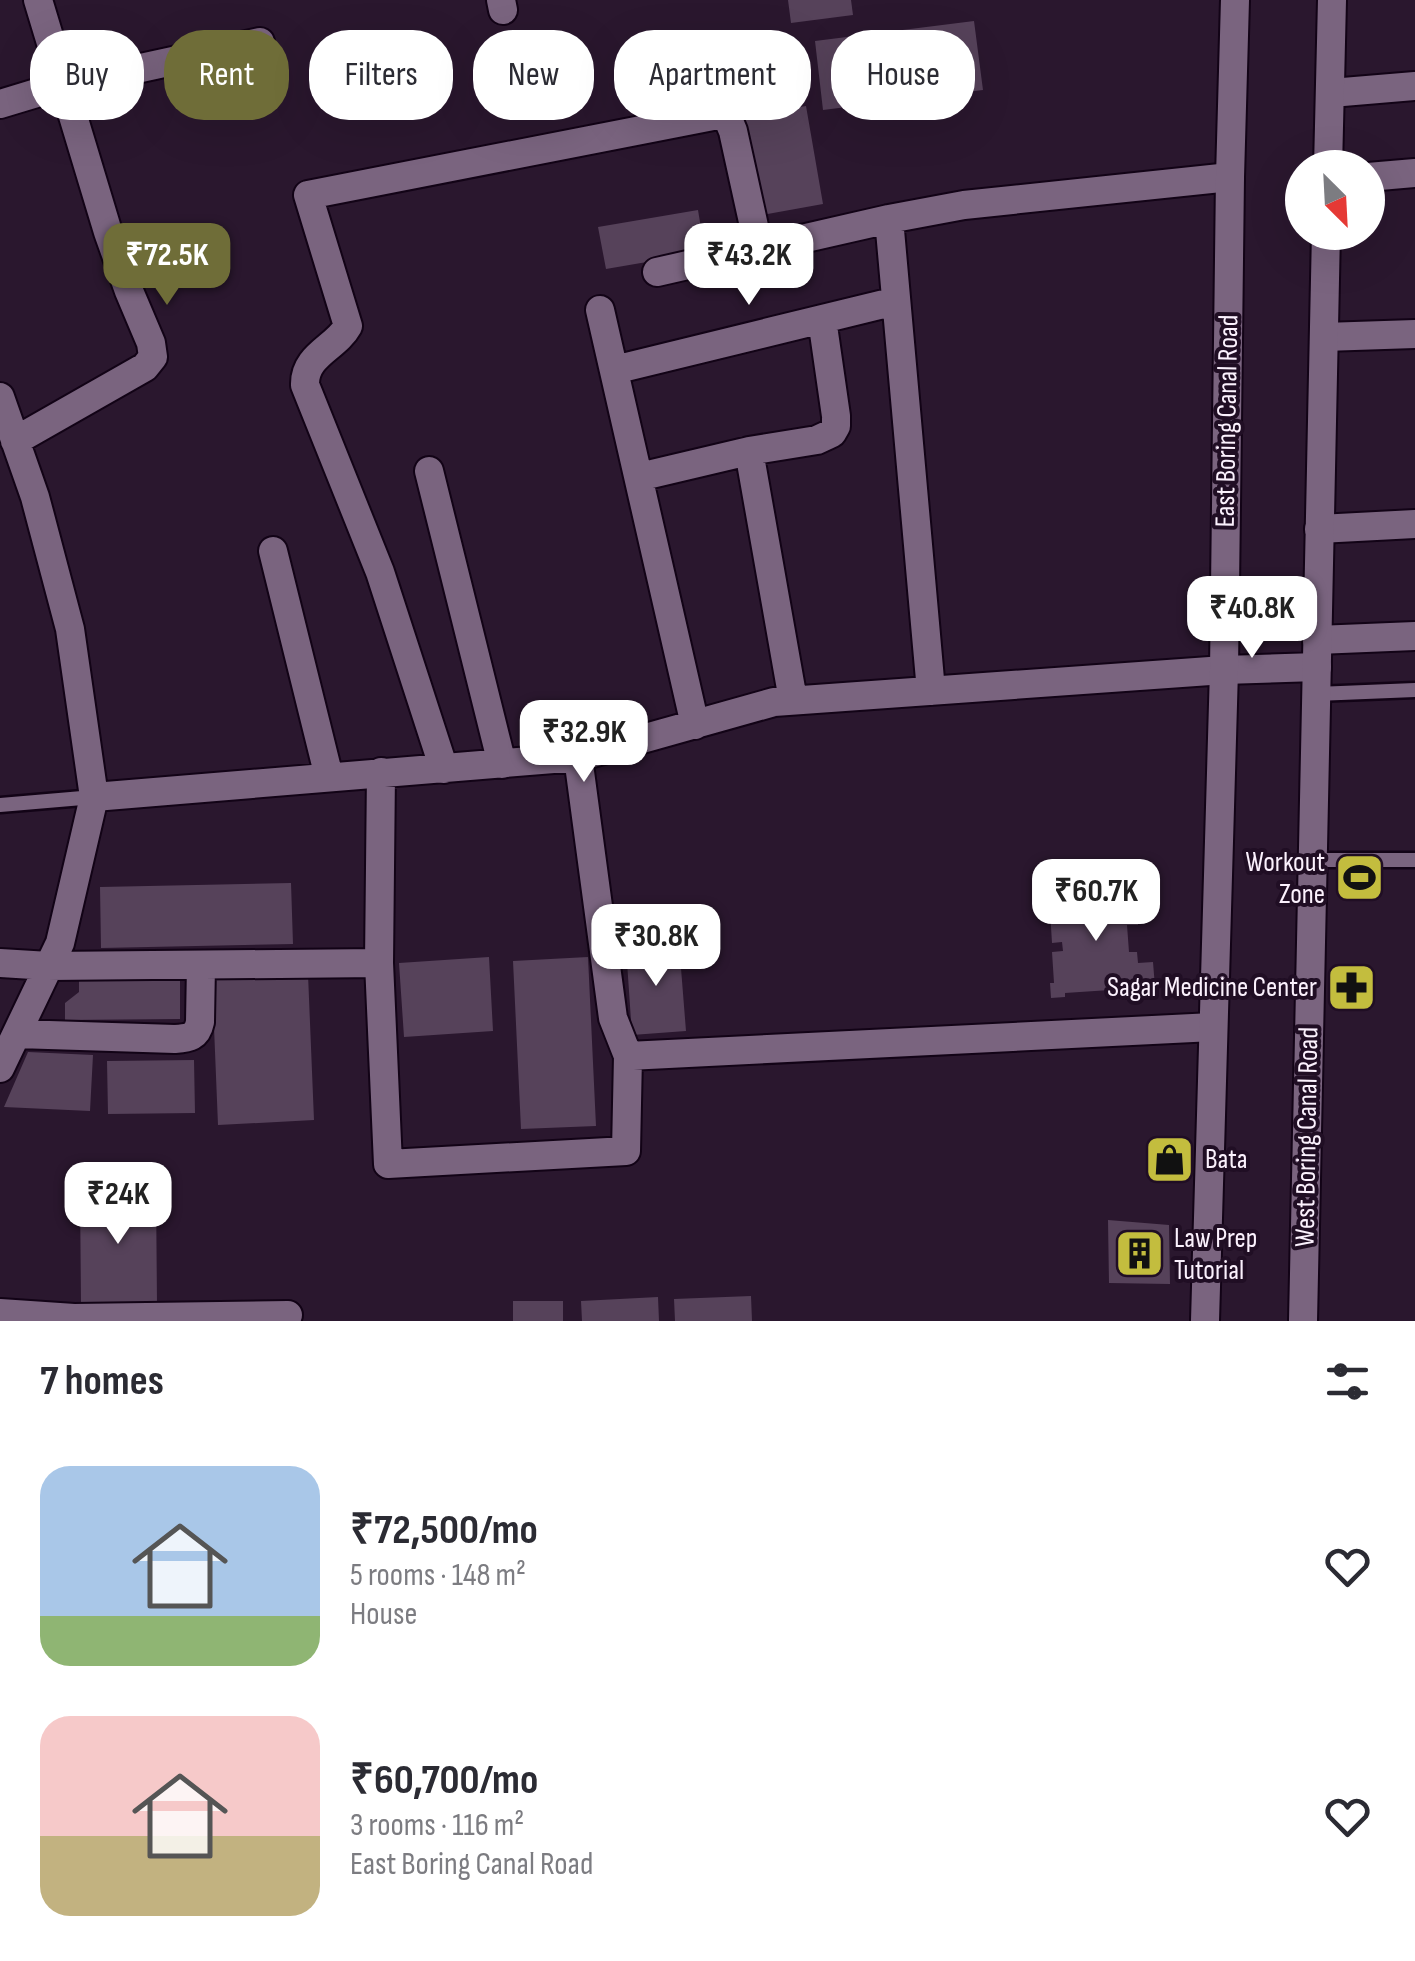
<!DOCTYPE html>
<meta charset="utf-8">
<style>
:root{--surface:#fff;--page:#f2f2f3;--text:#2b2b33;--muted:#7c7c81;--accent:#6f6d38}
body{margin:0;font-family:"Sofia Sans Condensed",sans-serif;background:var(--page);color:var(--text);height:100vh;display:flex;flex-direction:column;font-size:38px;white-space:nowrap}
*{box-sizing:border-box;margin:0}
p{font-size:32px;color:var(--muted)}
.icon{flex:none;width:55px;height:55px;fill:none;stroke:currentColor;stroke-width:2;stroke-linecap:round;stroke-linejoin:round}
.map{position:relative;height:1321px;overflow:hidden}
.side{display:flex;flex-direction:column;background:var(--surface);flex:1}
.side>*{flex:none}
.banner{position:absolute;left:30px;top:30px;width:1355px;height:90px;display:flex;gap:20px}
.needle{width:65px;rotate:156deg}
.buttons{position:absolute;left:1285px;top:150px;display:grid;gap:20px}
.buttons a{display:grid;place-items:center;width:100px;height:100px;border-radius:50%;background:var(--surface);box-shadow:0 10px 40px #0002;font-size:50px}
.price{position:absolute;translate:-50% -85px;padding:0 22px;border-radius:20px;background:#fff;color:#222;font-size:32px;line-height:65px;filter:drop-shadow(0 2px 5px #0008)}
.price::after{content:'';position:absolute;left:50%;top:60px;width:30px;height:22px;margin-left:-15px;background:inherit;clip-path:polygon(0 0,100% 0,50% 100%)}
.price.selected{background:var(--accent);color:#fff}
ul{padding:0;list-style:none}
li{display:flex;align-items:center;gap:30px;height:250px;padding:0 40px}
li span{display:grid;place-items:center;flex:none;width:280px;height:200px;border-radius:30px;color:#555}
li>.icon{margin-inline-start:auto}
span .icon{width:120px;height:120px;fill:#fffc;stroke-width:1}
li b{font-size:42px}
h2{display:flex;justify-content:space-between;align-items:center;height:120px;padding:0 40px;font-size:42px}
.pill{padding:0 35px;border-radius:40px;background:var(--surface);box-shadow:0 10px 40px #0002;font-size:35px;line-height:90px}
.pill.selected{background:var(--accent);color:#fff}
.map>svg:first-child{display:block}
</style>
<div class="map">
<svg width="1415" height="1321" viewBox="0 0 1415 1321">
<rect width="100%" height="100%" fill="#2a172e"/>
<path fill="#56425a" d="M788,0H851L853,15L791,23Z
M974,21L983,90L823,110L815,41Z
M806,106L823,204L756,216L739,117Z
M698,210L705,252L606,269L598,227Z
M291,883L293,944L101,948L100,887Z
M1057,894V900L1146,894L1147,916L1138,917V925H1127L1129,952H1137L1138,963L1153,962L1155,987L1065,993V997L1051,998L1050,983H1054L1052,952L1063,951L1062,942L1052,943L1050,910H1042L1041,895Z
M679,943L686,1031L632,1035L626,947Z
M489,957L493,1031L404,1037L399,963Z
M588,957L596,1126L521,1129L513,961Z
M79,967H180V1019L65,1020V1003L79,992Z
M308,974L314,1120L218,1125L212,978Z
M28,1052L93,1055L90,1111L4,1107Z
M194,1060L195,1113L108,1114L107,1061Z
M156,1189L157,1303L81,1305L80,1190Z
M1108,1220L1169,1225L1170,1284L1109,1283Z
M751,1296L752,1321H675L674,1299Z
M658,1297L659,1321H582L581,1301Z
M513,1301H563V1321H513Z"/>
<g fill="none" stroke-linecap="round" stroke-linejoin="round">
<defs>
<path id="service" d="M1316,694L1415,690
M0,805L94,797
M1313,860H1415"/>
<path id="minor" d="M501,0L503,10
M1331,93L1415,86
M0,104L63,85L260,42
M1368,177L1415,173
M889,219L931,691
M657,272L889,219L964,205L1230,177
M600,310L695,725
M1324,337L1415,334
M614,370L896,301
M0,397L35,497L70,629L94,797
M15,441L145,367L153,357L151,343L129,291L108,232L38,0
M749,451L793,700
M429,471L502,764
M639,477L749,451L817,440L832,433L836,426V416L822,319
M1319,529L1415,524
M273,551L329,777
M1317,640L1415,636
M578,757L613,1018L628,1056
M444,769L380,572L305,385C304,355 336,348 348,326L308,195L718,115L728,119L733,131L759,249
M381,772L379,963L388,1164L626,1151L628,1056L1213,1027
M0,963L49,966L379,963
M17,1034L175,1039C189,1038 197,1037 200,1022L201,965
M0,1068L60,943L94,797L578,757L774,702L1224,670L1317,667
M0,1313L74,1318V1321
M74,1318L288,1315"/>
<path id="secondary" d="M1328,168L1332,0
M1205,1321L1224,670L1230,177L1235,0
M1303,1321L1326,232"/>
</defs>
<use href="#service" stroke="#120316" stroke-width="19"/>
<use href="#minor" stroke="#120316" stroke-width="32"/>
<use href="#secondary" stroke="#120316" stroke-width="32"/>
<use href="#service" stroke="#7a647f" stroke-width="14"/>
<use href="#minor" stroke="#7a647f" stroke-width="28"/>
<use href="#secondary" stroke="#7a647f" stroke-width="28"/>
</g>
<defs>
<symbol id="stadium-square" viewBox="-11 -11 22 22"><rect x="-9" y="-9" width="18" height="18" rx="4" fill="#c3bd3e" stroke="#200e24"/><path d="M0-5a6.5 5 0 1 0 0 10a6.5 5 0 1 0 0-10ZM-3.5-1.8h7v3.6h-7Z" fill="#111"/></symbol>
<symbol id="pharmacy-square" viewBox="-11 -11 22 22"><rect x="-9" y="-9" width="18" height="18" rx="4" fill="#c3bd3e" stroke="#200e24"/><path d="M-2-6h4v4h4v4h-4v4h-4v-4h-4v-4h4Z" fill="#111"/></symbol>
<symbol id="shop-square" viewBox="-11 -11 22 22"><rect x="-9" y="-9" width="18" height="18" rx="4" fill="#c3bd3e" stroke="#200e24"/><path d="M-5-2.5h2.3a2.7 3.5 0 0 1 5.4 0H5L5.5 6h-11ZM-1.5-2.5h3a1.5 2.3 0 0 0-3 0Z" fill="#111"/></symbol>
<symbol id="building-square" viewBox="-11 -11 22 22"><rect x="-9" y="-9" width="18" height="18" rx="4" fill="#c3bd3e" stroke="#200e24"/><path d="M-4-6H4V6H1V3H-1V6H-4ZM-2.5-4.3h1.7v1.8h-1.7ZM.8-4.3h1.7v1.8H.8ZM-2.5-1h1.7V.8h-1.7ZM.8-1h1.7V.8H.8Z" fill="#111"/></symbol>
</defs>
<g fill-rule="evenodd">
<use href="#stadium-square" x="1332" y="850" width="55" height="55"/>
<use href="#pharmacy-square" x="1324" y="960" width="55" height="55"/>
<use href="#shop-square" x="1142" y="1132" width="55" height="55"/>
<use href="#building-square" x="1112" y="1226" width="55" height="55"/>
</g>
<g text-anchor="middle" dominant-baseline="central" stroke-width="8" stroke-linejoin="round" paint-order="stroke">
<g font-size="28" fill="#fbf1fd" stroke="#200e24">
<text transform="translate(1227 421) rotate(-89)">East Boring Canal Road</text>
<text transform="translate(1307 1137) rotate(-89)">West Boring Canal Road</text>
</g>
<g font-size="28" fill="#fbf1fd" stroke="#200e24" text-anchor="end">
<text x="1325" y="862">Workout<tspan x="1325" dy="32">Zone</tspan></text>
<text x="1317" y="987">Sagar Medicine Center</text>
<text x="1205" y="1159" text-anchor="start">Bata</text>
<text x="1174" y="1238" text-anchor="start">Law Prep<tspan x="1174" dy="32">Tutorial</tspan></text>
</g>
</g>
</svg>
<div class="buttons">
<a><svg class="needle" viewBox="-14 -14 28 28"><path d="M0-13l5 13h-10z" fill="#e53935"/><path d="M0 13l5-13h-10z" fill="#7c7c81"/></svg></a>
</div>
<b class="price selected" style="left:167px;top:308px">₹72.5K</b>
<b class="price" style="left:749px;top:308px">₹43.2K</b>
<b class="price" style="left:1252px;top:661px">₹40.8K</b>
<b class="price" style="left:584px;top:785px">₹32.9K</b>
<b class="price" style="left:1096px;top:944px">₹60.7K</b>
<b class="price" style="left:656px;top:989px">₹30.8K</b>
<b class="price" style="left:118px;top:1247px">₹24K</b>
<div class="banner">
<a class="pill">Buy</a>
<a class="pill selected">Rent</a>
<a class="pill">Filters</a>
<a class="pill">New</a>
<a class="pill">Apartment</a>
<a class="pill">House</a>
</div>
</div>
<section class="side">
<h2>7 homes<svg class="icon" aria-label="filters" viewBox="0 0 24 24"><path d="M4 7h16M4 17h16"/><circle cx="9" cy="7" r="2"/><circle cx="15" cy="17" r="2"/></svg></h2>
<ul>
<li><span style="background:linear-gradient(#a9c7e8 75%,#8fb573 0)"><svg class="icon" aria-label="home" viewBox="0 0 24 24"><path d="M3 11l9-7 9 7M6 9v11h12V9"/></svg></span><div><b>₹72,500/mo</b><p>5 rooms · 148 m²</p><p>House</p></div><svg class="icon" aria-label="heart" viewBox="0 0 24 24"><path d="M12 20l-8-8c-3-5 5-10 8-4 3-6 11-1 8 4z"/></svg></li>
<li><span style="background:linear-gradient(#f6c9c9 60%,#c2b280 0)"><svg class="icon" aria-label="home" viewBox="0 0 24 24"><path d="M3 11l9-7 9 7M6 9v11h12V9"/></svg></span><div><b>₹60,700/mo</b><p>3 rooms · 116 m²</p><p>East Boring Canal Road</p></div><svg class="icon" aria-label="heart" viewBox="0 0 24 24"><path d="M12 20l-8-8c-3-5 5-10 8-4 3-6 11-1 8 4z"/></svg></li>
</ul>
</section>
